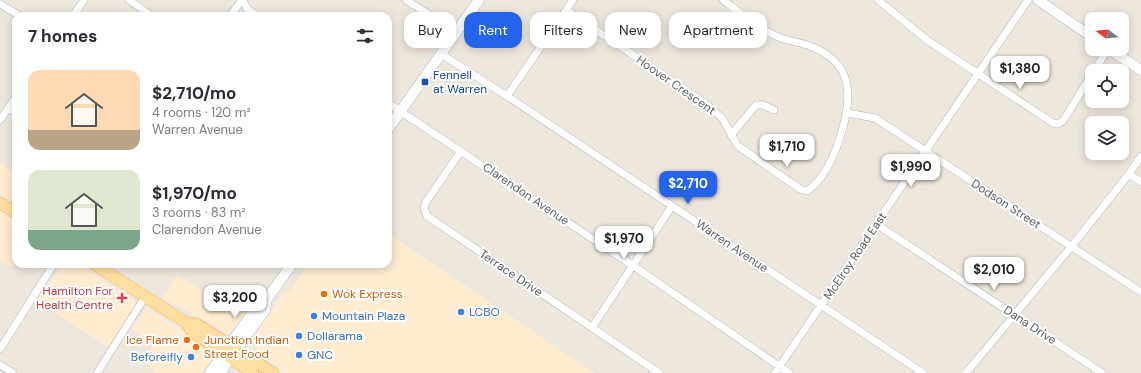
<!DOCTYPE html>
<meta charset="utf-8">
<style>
:root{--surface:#fff;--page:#f7f7f7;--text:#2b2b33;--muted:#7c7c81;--accent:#2563eb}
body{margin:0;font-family:"DM Sans",sans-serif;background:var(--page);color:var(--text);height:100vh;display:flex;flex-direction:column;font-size:15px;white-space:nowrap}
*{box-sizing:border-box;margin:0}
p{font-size:13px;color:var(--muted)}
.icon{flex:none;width:22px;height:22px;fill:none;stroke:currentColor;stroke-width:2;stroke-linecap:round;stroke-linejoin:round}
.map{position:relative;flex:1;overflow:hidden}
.panel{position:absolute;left:12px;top:12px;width:380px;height:256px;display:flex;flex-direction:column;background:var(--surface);border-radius:12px;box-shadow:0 2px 10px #0003}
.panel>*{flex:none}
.guide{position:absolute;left:404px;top:12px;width:380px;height:36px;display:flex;gap:8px}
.needle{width:26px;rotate:286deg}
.fabs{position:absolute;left:1085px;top:12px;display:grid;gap:8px}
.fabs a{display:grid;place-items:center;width:44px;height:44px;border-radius:8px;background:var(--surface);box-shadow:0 2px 10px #0003;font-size:20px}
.price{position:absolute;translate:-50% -34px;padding:0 9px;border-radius:8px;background:#fff;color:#222;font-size:13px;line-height:26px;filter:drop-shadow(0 1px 2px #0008)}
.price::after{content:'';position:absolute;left:50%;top:24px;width:12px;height:9px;margin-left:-6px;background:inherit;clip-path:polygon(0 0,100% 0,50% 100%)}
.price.current{background:var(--accent);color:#fff}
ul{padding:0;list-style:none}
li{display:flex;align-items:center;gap:12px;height:100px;padding:0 16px}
li span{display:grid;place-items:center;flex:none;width:112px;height:80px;border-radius:12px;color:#555}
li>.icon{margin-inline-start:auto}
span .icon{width:48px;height:48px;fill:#fffc;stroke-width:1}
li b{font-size:17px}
h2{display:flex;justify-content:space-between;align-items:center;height:48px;padding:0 16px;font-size:17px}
.tag{padding:0 14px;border-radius:12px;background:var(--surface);box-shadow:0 2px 10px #0003;font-size:14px;line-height:36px}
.tag.current{background:var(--accent);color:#fff}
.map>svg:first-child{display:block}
</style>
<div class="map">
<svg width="1141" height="373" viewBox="0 0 1141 373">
<rect width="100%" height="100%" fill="#ede7de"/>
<path fill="#ffecd1" d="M0,162L13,173L16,170V204L0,193Z
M0,211L16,221V262L13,268L0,260Z
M388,234L595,373H286L258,354L255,334L282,295L291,289L308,264H388Z
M62,264H80L137,302L109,348L38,301Z
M177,275L220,301L226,292L249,308L229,335L162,297Z
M147,307L216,354L203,373H159L143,362L154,345L132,330Z"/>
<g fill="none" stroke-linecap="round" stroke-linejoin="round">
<defs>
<path id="street" d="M129,0L152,16
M243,0L247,9L258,16
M406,0L457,32
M878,0L927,40L1053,123L1058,124L1063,121L1092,74
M0,4L20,16
M566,10L705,103L722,118L738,146L800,189L807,191C826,178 836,152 842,131C853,93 852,62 810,46C799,42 787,41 776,36C757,27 739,12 723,0
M73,16L84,0
M230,16L242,0
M441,54L507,96L923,373
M1094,71L1108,49
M507,96L573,0
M388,103L632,265L789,373
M8,108L16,113
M847,113L875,118L1141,292
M0,120L16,97
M731,135L756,105H763L774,110
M461,151L426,202L424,208L427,216L659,373
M1129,174L1141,182
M876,224L1102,373
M593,326L672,206
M0,349L54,264
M0,365L13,373
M97,373L145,297
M775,373L1028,0
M966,373L1071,247L1129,174L1141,156"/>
<path id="secondary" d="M1038,0L1092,37
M1109,49L1141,70
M388,129L479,0
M210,373L258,305L267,299L292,264
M220,373L265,310L267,299"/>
<path id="primary" d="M0,203L16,213
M94,264L187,323L197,324L273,373
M187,323L191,331L253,373"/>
</defs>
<use href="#street" stroke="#b2b7bb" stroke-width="8"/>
<use href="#secondary" stroke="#b0b7bb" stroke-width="11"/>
<use href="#primary" stroke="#ffaa45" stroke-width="12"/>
<use href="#street" stroke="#fff" stroke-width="7"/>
<use href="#secondary" stroke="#fff" stroke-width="10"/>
<use href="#primary" stroke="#ffdfa1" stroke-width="11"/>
</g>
<rect fill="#1a4fb4" stroke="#fff" stroke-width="1.5" x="421" y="78" width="8" height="8" rx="2"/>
<g fill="#e8710a" stroke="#fff" stroke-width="1.5">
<circle cx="324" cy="294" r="4"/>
<circle cx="187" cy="340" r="4"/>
<circle cx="196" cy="347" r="4"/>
</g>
<path fill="#e0444e" stroke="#fff" stroke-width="1.5" d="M120 292h4v4h4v4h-4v4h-4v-4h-4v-4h4z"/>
<g fill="#3f7fe0" stroke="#fff" stroke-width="1.5">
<circle cx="461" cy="312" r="4"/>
<circle cx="314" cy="316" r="4"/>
<circle cx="299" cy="336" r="4"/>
<circle cx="299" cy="355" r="4"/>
<circle cx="191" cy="357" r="4"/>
</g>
<g text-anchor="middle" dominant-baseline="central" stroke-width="4" stroke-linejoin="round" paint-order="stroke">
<g font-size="12" fill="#164399" stroke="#fff" text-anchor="start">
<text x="433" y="75">Fennell<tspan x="433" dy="14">at Warren</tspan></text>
</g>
<g font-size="12" fill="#585e61" stroke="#fff">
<text transform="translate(676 85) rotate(35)">Hoover Crescent</text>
<text transform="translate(526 194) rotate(34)">Clarendon Avenue</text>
<text transform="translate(1006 204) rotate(33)">Dodson Street</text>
<text transform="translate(732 246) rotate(34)">Warren Avenue</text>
<text transform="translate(855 256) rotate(-56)">McElroy Road East</text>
<text transform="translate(511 273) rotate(34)">Terrace Drive</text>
<text transform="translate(1030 325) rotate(33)">Dana Drive</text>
</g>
<g font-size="12" fill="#be3a42" stroke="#fff" text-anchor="end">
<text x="113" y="291">Hamilton For<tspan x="113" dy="14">Health Centre</tspan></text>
</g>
<g font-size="12" fill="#c56008" stroke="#fff" text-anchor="start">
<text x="332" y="294">Wok Express</text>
<text x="179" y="340" text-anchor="end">Ice Flame</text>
<text x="204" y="340">Junction Indian<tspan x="204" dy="14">Street Food</tspan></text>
</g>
<g font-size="12" fill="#366cbe" stroke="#fff" text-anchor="start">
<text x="469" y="312">LCBO</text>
<text x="322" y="316">Mountain Plaza</text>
<text x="307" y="336">Dollarama</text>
<text x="307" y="355">GNC</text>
<text x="183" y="357" text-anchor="end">Beforeifly</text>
</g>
</g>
</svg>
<div class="fabs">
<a><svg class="needle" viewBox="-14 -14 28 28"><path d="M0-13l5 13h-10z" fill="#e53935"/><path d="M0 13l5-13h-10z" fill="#7c7c81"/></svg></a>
<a><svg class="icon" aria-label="locate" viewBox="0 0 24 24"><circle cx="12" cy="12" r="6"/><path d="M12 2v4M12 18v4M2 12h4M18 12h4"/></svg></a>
<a><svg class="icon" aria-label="layers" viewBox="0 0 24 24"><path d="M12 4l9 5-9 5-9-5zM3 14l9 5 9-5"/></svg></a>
</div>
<b class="price" style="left:1020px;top:90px">$1,380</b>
<b class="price" style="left:787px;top:168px">$1,710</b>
<b class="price" style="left:911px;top:188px">$1,990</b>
<b class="price current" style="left:688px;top:205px">$2,710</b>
<b class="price" style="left:624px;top:260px">$1,970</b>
<b class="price" style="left:994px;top:291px">$2,010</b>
<b class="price" style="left:235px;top:319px">$3,200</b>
<div class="guide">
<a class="tag">Buy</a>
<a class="tag current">Rent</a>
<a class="tag">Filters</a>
<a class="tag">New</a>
<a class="tag">Apartment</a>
</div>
<section class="panel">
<h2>7 homes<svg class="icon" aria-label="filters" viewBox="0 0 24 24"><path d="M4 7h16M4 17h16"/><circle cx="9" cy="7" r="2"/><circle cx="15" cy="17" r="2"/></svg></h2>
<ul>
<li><span style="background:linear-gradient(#ffd9b3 75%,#b9a48a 0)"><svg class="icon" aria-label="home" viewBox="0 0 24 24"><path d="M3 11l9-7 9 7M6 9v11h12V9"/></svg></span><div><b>$2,710/mo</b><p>4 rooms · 120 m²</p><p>Warren Avenue</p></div></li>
<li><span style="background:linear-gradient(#dfe7d0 75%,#7fa58c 0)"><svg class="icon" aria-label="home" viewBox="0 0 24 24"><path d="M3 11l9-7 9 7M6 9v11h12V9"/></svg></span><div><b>$1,970/mo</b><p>3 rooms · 83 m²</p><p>Clarendon Avenue</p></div></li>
</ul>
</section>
</div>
